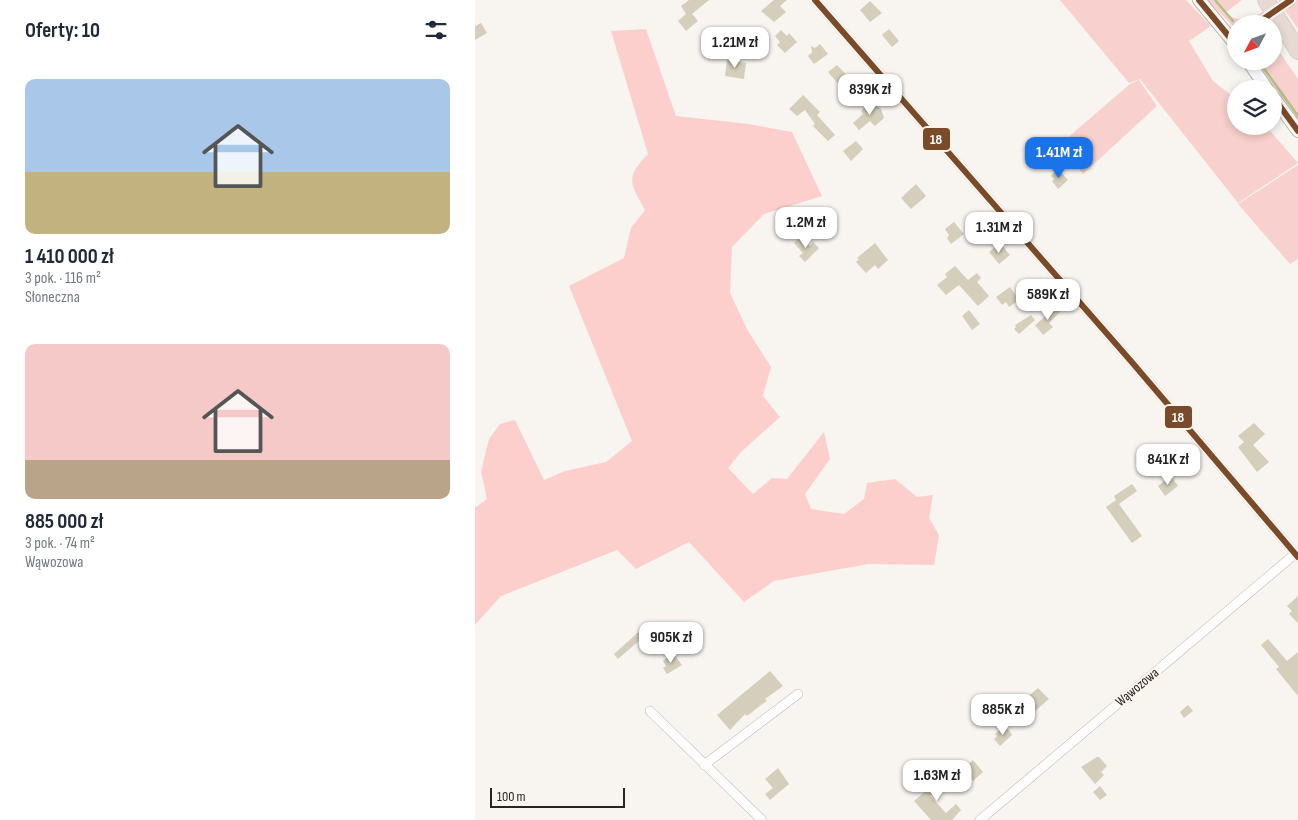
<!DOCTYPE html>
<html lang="pl">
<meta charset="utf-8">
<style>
:root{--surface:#fff;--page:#f6f6f7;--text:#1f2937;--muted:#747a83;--accent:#1a73e8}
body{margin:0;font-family:"Sofia Sans Condensed",sans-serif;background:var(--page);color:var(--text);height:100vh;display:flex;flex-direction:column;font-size:19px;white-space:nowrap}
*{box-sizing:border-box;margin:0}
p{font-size:16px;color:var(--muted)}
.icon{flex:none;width:28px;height:28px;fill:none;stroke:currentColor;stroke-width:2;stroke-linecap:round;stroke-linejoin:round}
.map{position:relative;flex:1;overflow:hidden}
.side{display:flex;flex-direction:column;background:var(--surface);width:475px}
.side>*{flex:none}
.needle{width:32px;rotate:229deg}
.fabs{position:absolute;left:752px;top:15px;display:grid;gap:10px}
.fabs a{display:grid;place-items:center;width:55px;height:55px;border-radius:50%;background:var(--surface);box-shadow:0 2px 8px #0003;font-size:25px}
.scale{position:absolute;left:15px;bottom:12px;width:135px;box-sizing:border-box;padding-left:5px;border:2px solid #272522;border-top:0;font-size:14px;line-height:18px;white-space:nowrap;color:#272522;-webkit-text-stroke:4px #fbf5ed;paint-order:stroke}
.price{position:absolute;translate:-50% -42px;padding:0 11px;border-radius:10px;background:#fff;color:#222;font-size:16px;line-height:32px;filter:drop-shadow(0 1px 2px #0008)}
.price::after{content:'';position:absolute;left:50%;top:30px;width:15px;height:11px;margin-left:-8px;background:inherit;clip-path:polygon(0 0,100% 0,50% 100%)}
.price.selected{background:var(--accent);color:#fff}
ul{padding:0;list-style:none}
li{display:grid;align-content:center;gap:10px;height:265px;padding:0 25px}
li span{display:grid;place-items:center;height:155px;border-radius:10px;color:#555}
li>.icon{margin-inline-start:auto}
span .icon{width:90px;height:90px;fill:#fffc;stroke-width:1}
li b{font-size:21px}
h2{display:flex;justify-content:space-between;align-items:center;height:60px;padding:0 25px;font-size:21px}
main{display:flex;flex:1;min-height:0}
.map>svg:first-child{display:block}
</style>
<main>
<section class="side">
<h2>Oferty: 10<svg class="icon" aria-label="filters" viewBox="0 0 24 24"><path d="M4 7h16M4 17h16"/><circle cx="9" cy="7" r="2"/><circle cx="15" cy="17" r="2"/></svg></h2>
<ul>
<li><span style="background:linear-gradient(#a9c7e8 60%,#c2b280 0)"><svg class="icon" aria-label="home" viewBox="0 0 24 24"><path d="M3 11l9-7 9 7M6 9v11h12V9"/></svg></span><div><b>1 410 000 zł</b><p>3 pok. · 116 m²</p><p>Słoneczna</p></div></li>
<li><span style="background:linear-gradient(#f6c9c9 75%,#b9a48a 0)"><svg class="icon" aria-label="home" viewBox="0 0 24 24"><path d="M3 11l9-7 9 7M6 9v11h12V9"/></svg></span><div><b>885 000 zł</b><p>3 pok. · 74 m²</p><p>Wąwozowa</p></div></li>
</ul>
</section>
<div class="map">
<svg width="823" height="820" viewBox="0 0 823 820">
<rect width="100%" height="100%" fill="#f8f4f0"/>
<path fill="#f8d0cd" d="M585,0H711L736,26L714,41L738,81L761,99V126H791L823,163L763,203L665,79L654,83Z
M732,0H767L751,12C758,21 767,19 777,19L768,24H761L759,27Z
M803,0H823V29Z
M799,44L823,79V121L779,61H799Z
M664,80L682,106L608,174L584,145L655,84Z
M823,165V259L815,264L763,204Z"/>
<path fill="#fccfcc" d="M171,29L201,116L274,124L317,132L347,196L289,214L257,247L255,293L273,331L296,367L288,396L305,417L266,452L253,468L278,494L297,478L312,479L349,432L355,459L330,494L336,509L369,514L389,499L392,483L420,479L442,497L458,495L454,518L464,535L459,565L393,564L299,581L269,602L214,542L161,569L142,550L26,596L0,625V508L12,499L6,471L14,439L25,424L40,420L69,480L90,471L131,462L157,441L94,286L149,258L156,228L170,210C155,184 150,177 173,154L136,31Z"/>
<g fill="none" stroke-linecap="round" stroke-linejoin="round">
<path stroke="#b2c285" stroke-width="2.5" d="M740,0L758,21
M785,63L823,116"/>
</g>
<path fill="#d4ceba" d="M214,0H234L217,14L223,21L211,31L203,21L211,14L206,6Z
M299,0H312L305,6L311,12L299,22L286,11Z
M395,1L407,13L395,22L385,10Z
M6,23L12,33L0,40V26Z
M414,29L424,41L417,47L407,35Z
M306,30L312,36L314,33L322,42L310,53L302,45L305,42L300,36Z
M345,44L353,54L339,64L333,56L337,52L336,46L340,48Z
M252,60L271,63L269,79L250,76Z
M362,65L379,83L369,91L353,72Z
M328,95L345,112L342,115L360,135L353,141L338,126L340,124L330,110L322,116L314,109Z
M396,101L406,109L409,118L400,126L395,121L384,130L378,123L388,114L386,111Z
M381,141L388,149L376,161L368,151Z
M583,169L593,180L583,189L577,181L579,179L576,176Z
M441,184L451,196L436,209L426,198Z
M479,222L489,234L476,244L472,238L474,235L470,229Z
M325,237L335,246L338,242L344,248L330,262L324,256L328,253L319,243Z
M400,243L413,260L403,269L400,265L391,273L381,262L384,259L382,258Z
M525,243L535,255L524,264L514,252Z
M480,266L493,280L502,273L506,278L502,282L514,296L503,306L484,285L471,295L462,285L472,277L470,274Z
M535,287L544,300L534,307L531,302L527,305L521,297Z
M583,306L587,310L574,323L578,327L568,335L560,325Z
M494,310L505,324L497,330L487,316Z
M556,315L560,320L544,334L539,329L541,327L540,325Z
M779,423L790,434L778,445L794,462L782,472L763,447L769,442L763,436Z
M696,476L703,486L690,496L683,486Z
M657,484L662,491L644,504L667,536L657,543L631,507L641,500L639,496Z
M823,596V623L814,614L817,611L812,606Z
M168,628L172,634L143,659L139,654Z
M793,639L812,661L823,652V696L801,669L804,667L786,645Z
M198,653L207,665L192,674L188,668L191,666L188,661Z
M295,671L308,686L290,699L292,701L286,705L272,716L270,714L255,730L242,715Z
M563,688L574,699L559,712L548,701Z
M713,705L718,711L709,718L705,712Z
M529,726L534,730L537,735L525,746L519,739L522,736L520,734Z
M622,757H624L632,766L626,772L629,775L620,784L606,767Z
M498,760L508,772L498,781L494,776L491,778L486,771Z
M303,768L314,784L295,800L290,794L298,788L290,779Z
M475,770L480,775L455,796L471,813L481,804L486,810L477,820H456L439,801Z
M625,786L632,795L625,800L618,792Z"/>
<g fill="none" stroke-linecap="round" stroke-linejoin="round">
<path stroke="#cecbc7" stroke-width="12" stroke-dasharray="12 6" stroke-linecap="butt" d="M781,24L816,0"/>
<defs>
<path id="street" d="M340,0L655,360L823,557
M175,711L287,820
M229,765L323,694
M505,820L820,554"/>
<path id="secondary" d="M724,0L761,45
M773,61L792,89
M799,98L823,131"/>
<path id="highway" d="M791,0L823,51"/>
</defs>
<use href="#street" stroke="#bab7b4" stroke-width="10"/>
<use href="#secondary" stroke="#bab7b4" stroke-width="14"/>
<use href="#highway" stroke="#d1cfcd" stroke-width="18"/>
<use href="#street" stroke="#fefdfd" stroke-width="9"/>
<use href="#secondary" stroke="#fefdfd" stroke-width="12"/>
<use href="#highway" stroke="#e7dad5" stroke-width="16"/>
<defs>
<path id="bus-1" d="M340,0L655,360L823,557
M724,0L761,45
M781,24L816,0
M799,98L823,131"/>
</defs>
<use href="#bus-1" stroke="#fbf5ed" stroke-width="10"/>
<use href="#bus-1" stroke="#7a4b2a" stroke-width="6"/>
</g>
<g text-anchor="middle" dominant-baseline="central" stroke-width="4.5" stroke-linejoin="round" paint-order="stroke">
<g font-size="14" fill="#272522" stroke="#fbf5ed">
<text transform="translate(662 687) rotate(-40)">Wąwozowa</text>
</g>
</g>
<g stroke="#fbf5ed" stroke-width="2">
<rect x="447" y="127" width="29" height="24" rx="5" fill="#7a4b2a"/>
<rect x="689" y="405" width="29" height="24" rx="5" fill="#7a4b2a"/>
</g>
<g font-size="14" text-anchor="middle" font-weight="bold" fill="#fff">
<text x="461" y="144">18</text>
<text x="703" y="422">18</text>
</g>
</svg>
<div class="fabs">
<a><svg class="needle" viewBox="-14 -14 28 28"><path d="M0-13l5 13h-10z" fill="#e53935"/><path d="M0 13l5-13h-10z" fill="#747a83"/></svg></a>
<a><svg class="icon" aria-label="layers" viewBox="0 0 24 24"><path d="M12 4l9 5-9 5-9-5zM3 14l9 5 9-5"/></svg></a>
</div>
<div class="scale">100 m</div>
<b class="price" style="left:260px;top:69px">1.21M zł</b>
<b class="price" style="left:395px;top:116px">839K zł</b>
<b class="price selected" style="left:584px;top:179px">1.41M zł</b>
<b class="price" style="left:331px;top:249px">1.2M zł</b>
<b class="price" style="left:524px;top:254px">1.31M zł</b>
<b class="price" style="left:573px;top:321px">589K zł</b>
<b class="price" style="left:693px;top:486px">841K zł</b>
<b class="price" style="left:196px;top:664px">905K zł</b>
<b class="price" style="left:528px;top:736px">885K zł</b>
<b class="price" style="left:462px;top:802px">1.63M zł</b>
</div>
</main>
